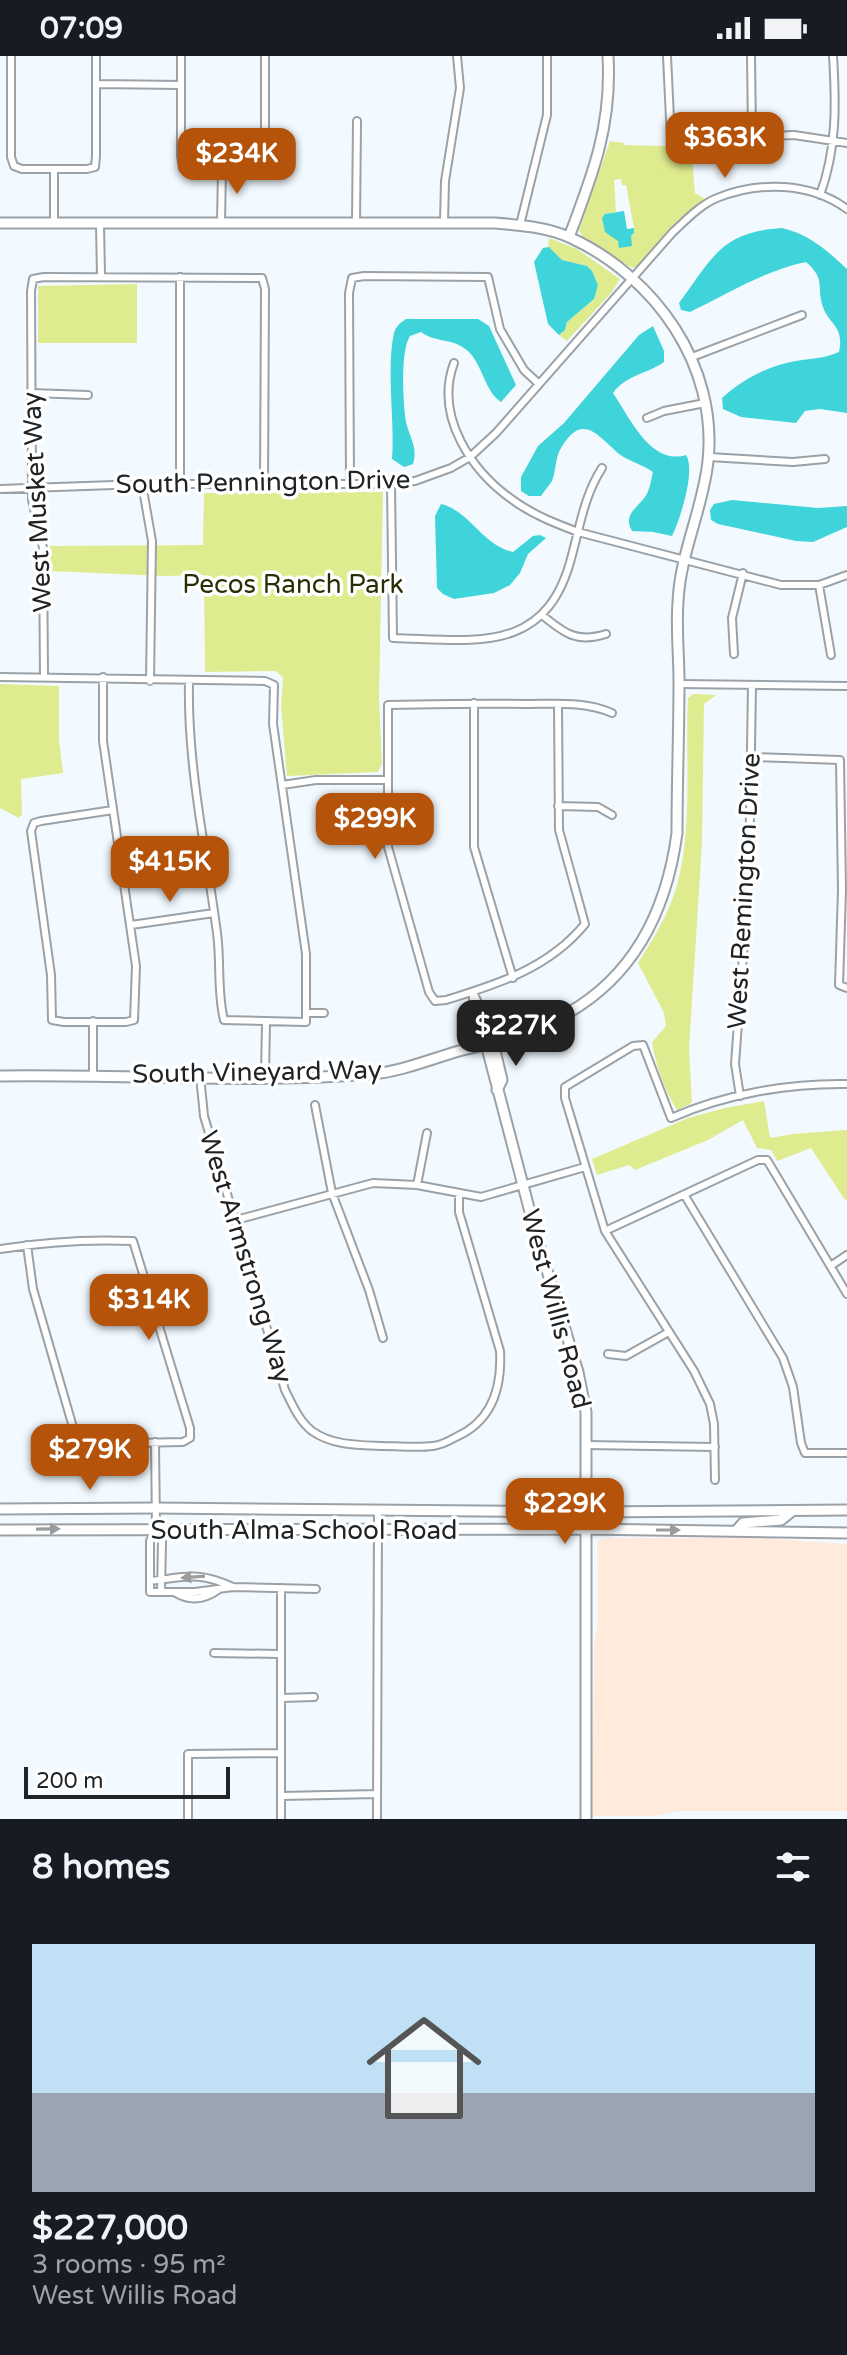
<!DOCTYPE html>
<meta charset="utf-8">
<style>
:root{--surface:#171b24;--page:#20242c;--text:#f1f3f6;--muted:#9ea1a6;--accent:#b45309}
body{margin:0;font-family:"Varela Round",sans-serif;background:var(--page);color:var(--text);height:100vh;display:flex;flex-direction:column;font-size:30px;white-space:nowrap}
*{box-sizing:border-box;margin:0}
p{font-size:26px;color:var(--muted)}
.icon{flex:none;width:44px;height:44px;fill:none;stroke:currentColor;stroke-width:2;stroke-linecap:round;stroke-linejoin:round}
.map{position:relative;height:1763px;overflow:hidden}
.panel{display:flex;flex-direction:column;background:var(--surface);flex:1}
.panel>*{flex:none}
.scale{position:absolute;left:24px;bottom:20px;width:206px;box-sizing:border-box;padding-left:8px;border:4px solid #202325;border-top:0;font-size:22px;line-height:28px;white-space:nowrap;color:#202325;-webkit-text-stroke:6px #fff;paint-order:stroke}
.price{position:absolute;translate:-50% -68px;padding:0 18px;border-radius:16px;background:var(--accent);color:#fff;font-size:26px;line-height:52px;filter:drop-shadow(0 2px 4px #0008)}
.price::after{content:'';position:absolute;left:50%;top:48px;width:24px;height:18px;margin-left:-12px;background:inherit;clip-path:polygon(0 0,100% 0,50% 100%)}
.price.current{background:#222;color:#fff}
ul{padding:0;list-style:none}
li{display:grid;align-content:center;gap:16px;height:424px;padding:0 32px}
li span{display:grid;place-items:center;height:248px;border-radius:0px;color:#555}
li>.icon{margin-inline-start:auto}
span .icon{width:144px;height:144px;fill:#fffc;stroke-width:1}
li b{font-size:34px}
h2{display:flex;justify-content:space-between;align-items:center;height:96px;padding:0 32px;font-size:34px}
.status{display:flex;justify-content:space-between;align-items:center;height:56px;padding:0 40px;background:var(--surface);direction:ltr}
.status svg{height:22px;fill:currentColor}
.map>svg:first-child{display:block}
</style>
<div class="status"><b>07:09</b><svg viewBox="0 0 49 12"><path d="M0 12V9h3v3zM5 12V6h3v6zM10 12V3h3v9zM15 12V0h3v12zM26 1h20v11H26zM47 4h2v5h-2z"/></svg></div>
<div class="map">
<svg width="847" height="1763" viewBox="0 0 847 1763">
<rect width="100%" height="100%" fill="#f2faff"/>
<path fill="#ffeadb" d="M608,1482H757L847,1488V1755H678L652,1760H592L594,1589L598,1566L597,1488L599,1484Z"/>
<path fill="#dfeb8f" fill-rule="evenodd" d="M610,85L624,87V89L665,90L672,94L691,91L695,137L705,143L678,164L636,211L632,212L584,183L579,174ZM621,123L622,129H626L634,172V178L631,180L605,158L616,156L614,124Z
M549,182L577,193L620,223L612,236L567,285L559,279L565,274L567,266L594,243L598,229L592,215L587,210L562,204L548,192Z
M137,228V287H38V230Z
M383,436L379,643L382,708L378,716L287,720L281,650L283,622L276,615L205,616L204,519L164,520L50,515V490L203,489L204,437Z
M0,628L59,630V683L63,717L21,723L22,758L19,762L0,752Z
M693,638L716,639L704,648L702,787L689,993L692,1047L677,1054C664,1033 656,1010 652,986L666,970L664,957L638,907C654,882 669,857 677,829C693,773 685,700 688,642Z
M764,1045L770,1082L793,1078L847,1074V1143L845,1144L811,1092L777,1105L771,1094L757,1092L743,1064L708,1084L635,1114L629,1109L597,1119L592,1103L688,1062L725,1052Z"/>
<path fill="#3fd4d9" d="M624,155L627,173L634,172V177L631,180L632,190L619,192L618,185L605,176L602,162L605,158Z
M782,172C811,179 826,194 847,213V357L820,353L805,355L796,367L741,361L723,353L722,342C742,324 769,309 796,305C814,302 822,303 839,296C845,269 827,268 822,248C817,227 825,223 806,206C766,214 727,238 690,256L681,254L679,247C713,201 721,176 782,172Z
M549,191L562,204L587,210L592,215L598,229L594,243L567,266L565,274L559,279L548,268L534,206L543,192Z
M406,263H478L489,270L516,329L501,346C483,334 483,305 464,292C452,283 434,286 421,276L410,280C400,296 403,347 406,366C410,383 418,391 413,408L404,411L392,403C395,365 386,313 394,277C396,270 400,267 406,263Z
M653,270L664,295V306C647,318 626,319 613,337C630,362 651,410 686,399C696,414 680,464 672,480L653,476L632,475C623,459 636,453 645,441C650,434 651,424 653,416C642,408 630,406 619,398C597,379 582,355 560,394C555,404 556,415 552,425C549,430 544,435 541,440H529L521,435V421L538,390L564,367L639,279Z
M732,444L818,452L847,450V471L813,486L796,485L718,468L711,464L710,454L714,448Z
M441,448C470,455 482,489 513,496L533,480L540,479L546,482L528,498L520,517L510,529L494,537L454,543L443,538L437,532L435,460Z"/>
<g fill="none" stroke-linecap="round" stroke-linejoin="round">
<defs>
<path id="street" d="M11,0V101L14,110L22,113H87L95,111L96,100V0
M181,0V100L183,112L257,113L265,110V0
M667,0L671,84L794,79L847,87
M751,0L752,78
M97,28L181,29
M820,139C837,93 836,48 833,0
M221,166L222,113
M444,166L445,125L460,32L457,0
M54,167V113
M356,167L357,65
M100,168L101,220
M520,169L547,59V0
M692,301L802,259
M454,307C434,361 472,417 517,447C536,460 557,468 578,476L781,529H819L847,519
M31,337L88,339
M647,362L664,355L705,347
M709,401L793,406L825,403
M142,428L152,485L150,625
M180,428V221
M350,428L349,237L352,222L364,220L488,221L500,273L524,314L539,328
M391,428L393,582C475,584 547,600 572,499C580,469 585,438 602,412
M0,433L142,428H391L415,425L451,412L470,401L496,377L673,176C686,164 700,149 717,142C759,125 810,126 847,153
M819,529L831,599
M542,559C565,578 577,587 606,578
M734,598L732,562L743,517
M0,621L265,625L274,629L273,668L306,898V966L224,964C217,937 221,906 217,877C206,793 187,709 189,625
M44,621L43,492L32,444L31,235L33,223L44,221L262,222L265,233L264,429
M103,621V685L136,910L134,964L126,966H64L52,964L51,919L31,775L34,767L41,765L113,754
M679,628L847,630
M474,647V791L513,922
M558,648L559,774L585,868C549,912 498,928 446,944L435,945L429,936L388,791V649C434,648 480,647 526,648C555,648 585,645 612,657
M751,701L840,704L842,834L839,929L847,932
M282,729L316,724H388
M558,750L598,751L612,759
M131,869L214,857
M473,936L483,957L486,988
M473,936V949L481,978L484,981
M306,957H324
M93,965V1018
M200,1020L204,1060L285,1334C292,1348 299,1365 312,1375C333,1390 360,1389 384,1390C400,1390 417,1392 433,1390C441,1389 449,1385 456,1381C492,1365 502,1332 500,1295L459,1156V1138
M265,1021L266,966
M740,1040L735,1008L749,817L752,629
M315,1049L332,1137L369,1234L383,1282
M417,1129L427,1077
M685,1140L783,1302L793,1331L801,1387L805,1397H847
M236,1164L373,1127L417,1129L481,1141L585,1111
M605,1175L758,1104H767L847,1238
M0,1193C44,1186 89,1183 133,1185L190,1372V1382L183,1386L87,1388L77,1385L33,1233L27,1189
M832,1209L847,1199
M608,1298L626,1300L667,1277
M155,1386L156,1472L162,1486L161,1536
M586,1389L715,1391
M715,1424L714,1368L710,1348L694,1315L605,1175L565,1042V1031L633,990L643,989L671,1062C725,1038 789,1027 847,1028
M156,1472L150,1485V1536H195L233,1531L316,1533
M150,1525C186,1521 198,1515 233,1531
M174,1536C190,1546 204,1544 218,1534
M214,1597L281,1598
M281,1642L314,1641
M281,1740L377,1738
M188,1763V1698L281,1697
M281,1763V1532
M377,1763L378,1453"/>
<path id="secondary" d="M0,167H494C520,169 547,171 571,182C655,221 718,309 708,405C703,453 680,497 678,546C676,573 679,599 679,625C679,676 677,726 677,777C667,852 636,918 568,957C535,976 496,986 459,995C431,1003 400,1016 371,1018C248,1028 123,1018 0,1020
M569,181C593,118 612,69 608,0
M493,986L502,1024L497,1034
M486,988L535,1175L578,1316L586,1356V1763
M0,1453L155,1452L587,1456L847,1454
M0,1474L587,1473L847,1477
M737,1474L743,1467L781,1464L791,1456"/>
</defs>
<use href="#street" stroke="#9aa2a8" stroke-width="10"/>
<use href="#secondary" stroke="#9aa2a8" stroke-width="13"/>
<use href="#street" stroke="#fff" stroke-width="6"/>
<use href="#secondary" stroke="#fff" stroke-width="9"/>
</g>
<defs><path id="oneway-solid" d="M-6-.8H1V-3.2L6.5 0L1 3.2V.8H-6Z" transform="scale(2)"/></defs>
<g fill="#9b9c9d">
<use href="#oneway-solid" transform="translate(48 1473) rotate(-1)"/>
<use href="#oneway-solid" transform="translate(668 1474)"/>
<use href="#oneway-solid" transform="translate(193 1521) rotate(176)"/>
</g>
<g text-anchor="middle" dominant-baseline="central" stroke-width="7" stroke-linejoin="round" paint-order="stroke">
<g font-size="26" fill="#202325" stroke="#fff">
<text transform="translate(263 426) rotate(-1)">South Pennington Drive</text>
<text transform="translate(37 446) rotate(-93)">West Musket Way</text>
<text transform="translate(744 835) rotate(-87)">West Remington Drive</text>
<text transform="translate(257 1016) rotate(-1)">South Vineyard Way</text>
<text transform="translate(246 1201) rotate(73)">West Armstrong Way</text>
<text transform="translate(556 1253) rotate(75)">West Willis Road</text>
<text x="304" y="1474">South Alma School Road</text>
</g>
<g font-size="26" fill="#2a2e04" stroke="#fff">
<text x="293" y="528">Pecos Ranch Park</text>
</g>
</g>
</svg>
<div class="scale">200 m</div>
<b class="price" style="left:725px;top:124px">$363K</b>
<b class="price" style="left:237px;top:140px">$234K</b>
<b class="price" style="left:375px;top:805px">$299K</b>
<b class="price" style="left:170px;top:848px">$415K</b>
<b class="price current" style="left:516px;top:1012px">$227K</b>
<b class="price" style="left:149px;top:1286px">$314K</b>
<b class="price" style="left:90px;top:1436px">$279K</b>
<b class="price" style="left:565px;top:1490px">$229K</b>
</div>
<section class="panel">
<h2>8 homes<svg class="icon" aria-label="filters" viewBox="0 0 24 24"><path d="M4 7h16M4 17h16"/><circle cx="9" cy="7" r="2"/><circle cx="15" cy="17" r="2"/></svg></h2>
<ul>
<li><span style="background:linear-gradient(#bfe0f5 60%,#9aa5b1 0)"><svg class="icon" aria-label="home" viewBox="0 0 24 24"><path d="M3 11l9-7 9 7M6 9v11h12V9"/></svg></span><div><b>$227,000</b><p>3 rooms · 95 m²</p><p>West Willis Road</p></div></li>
</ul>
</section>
